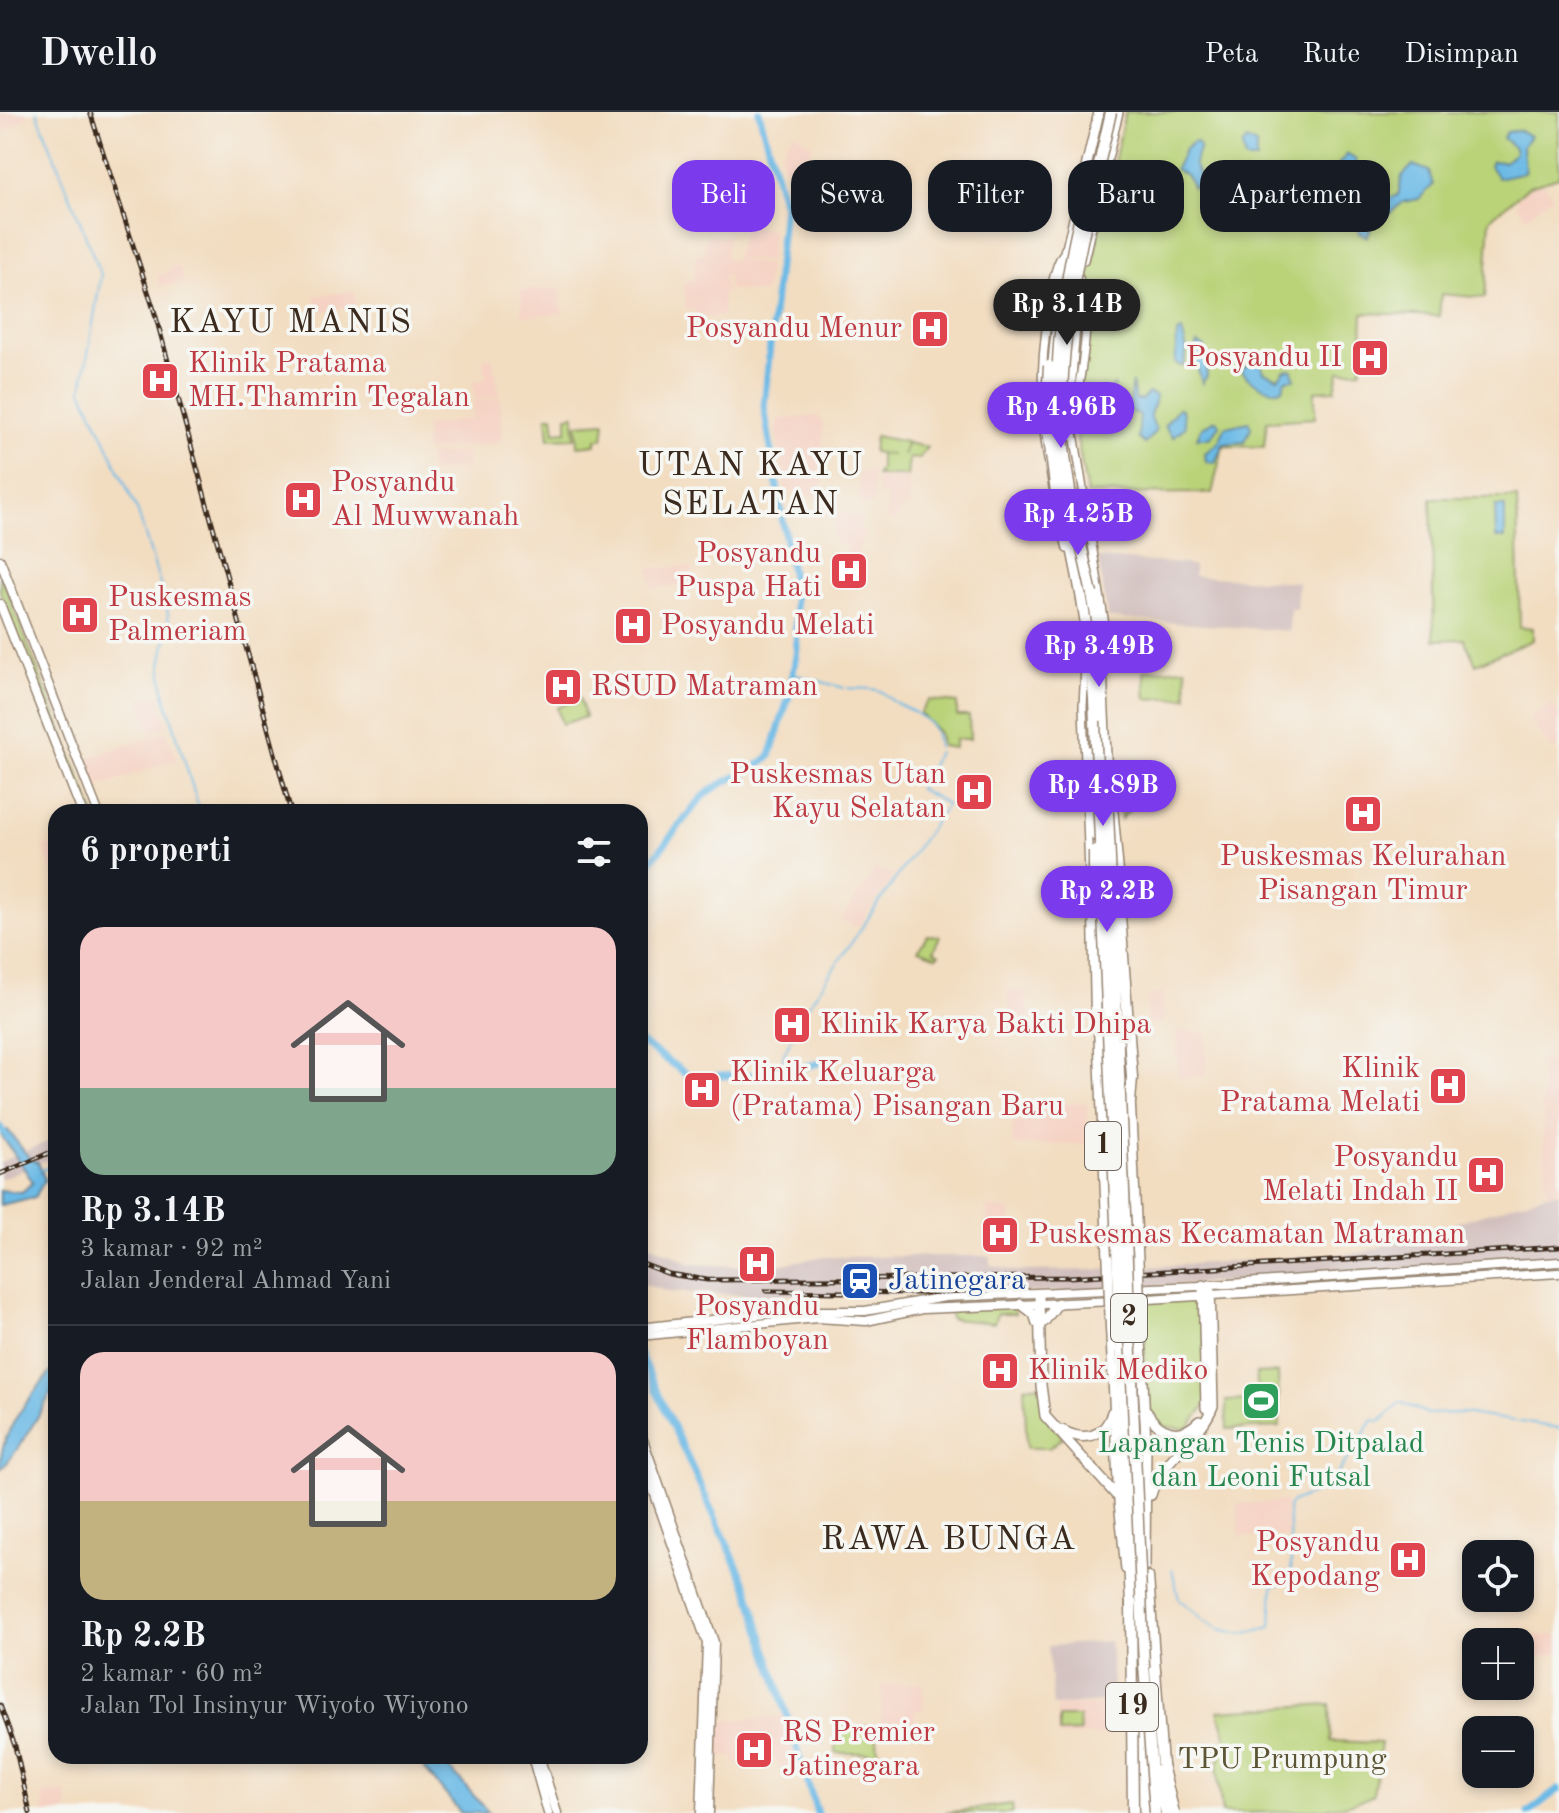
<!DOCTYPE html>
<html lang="id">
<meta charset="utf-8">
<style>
:root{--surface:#171b24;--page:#242831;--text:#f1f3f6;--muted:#9ea1a6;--line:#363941;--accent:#7c3aed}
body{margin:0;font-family:"Old Standard TT",serif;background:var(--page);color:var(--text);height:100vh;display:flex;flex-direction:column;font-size:30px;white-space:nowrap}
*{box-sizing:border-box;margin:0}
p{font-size:26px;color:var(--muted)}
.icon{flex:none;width:44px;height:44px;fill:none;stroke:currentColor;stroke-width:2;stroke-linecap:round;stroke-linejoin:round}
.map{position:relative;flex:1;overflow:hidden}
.details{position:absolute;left:48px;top:692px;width:600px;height:960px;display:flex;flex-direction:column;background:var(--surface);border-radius:24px;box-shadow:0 4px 12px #0003}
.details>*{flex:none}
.guide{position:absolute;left:672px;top:48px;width:760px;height:72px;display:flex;gap:16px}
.controls{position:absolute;left:1462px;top:1428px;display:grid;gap:16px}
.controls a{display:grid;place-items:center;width:72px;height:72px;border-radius:16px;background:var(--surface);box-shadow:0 4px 12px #0003;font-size:40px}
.price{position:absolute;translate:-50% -68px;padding:0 18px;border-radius:28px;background:var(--accent);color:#fff;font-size:26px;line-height:52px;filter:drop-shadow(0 2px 4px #0008)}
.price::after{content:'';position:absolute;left:50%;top:48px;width:24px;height:18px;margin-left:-12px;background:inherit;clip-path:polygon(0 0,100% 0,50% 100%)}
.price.current{background:#222;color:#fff}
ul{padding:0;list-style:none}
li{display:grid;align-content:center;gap:16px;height:424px;padding:0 32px}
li+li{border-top:2px solid var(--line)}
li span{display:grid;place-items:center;height:248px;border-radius:24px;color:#555}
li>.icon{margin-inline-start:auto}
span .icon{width:144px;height:144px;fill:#fffc;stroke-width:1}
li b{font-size:34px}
h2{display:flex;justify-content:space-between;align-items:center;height:96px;padding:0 32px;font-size:34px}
.pill{padding:0 28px;border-radius:24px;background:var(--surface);box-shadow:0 4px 12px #0003;font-size:28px;line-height:72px}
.pill.current{background:var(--accent);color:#fff}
header{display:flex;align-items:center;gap:48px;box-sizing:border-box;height:112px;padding:0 40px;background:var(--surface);border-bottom:2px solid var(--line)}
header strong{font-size:38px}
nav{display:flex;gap:44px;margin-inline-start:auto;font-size:28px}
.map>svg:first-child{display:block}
</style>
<header>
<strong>Dwello</strong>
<nav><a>Peta</a><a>Rute</a><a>Disimpan</a></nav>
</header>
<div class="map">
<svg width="1559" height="1701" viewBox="0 0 1559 1701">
<rect width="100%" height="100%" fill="#f6f6f2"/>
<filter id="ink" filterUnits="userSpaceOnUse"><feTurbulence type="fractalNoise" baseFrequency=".0125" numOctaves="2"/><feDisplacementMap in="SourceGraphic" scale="16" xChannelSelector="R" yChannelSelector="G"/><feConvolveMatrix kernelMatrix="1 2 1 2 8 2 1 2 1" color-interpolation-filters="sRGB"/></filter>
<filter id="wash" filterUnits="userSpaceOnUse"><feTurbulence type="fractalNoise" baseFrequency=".006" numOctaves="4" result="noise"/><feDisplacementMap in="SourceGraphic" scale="32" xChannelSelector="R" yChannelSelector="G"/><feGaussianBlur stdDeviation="1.8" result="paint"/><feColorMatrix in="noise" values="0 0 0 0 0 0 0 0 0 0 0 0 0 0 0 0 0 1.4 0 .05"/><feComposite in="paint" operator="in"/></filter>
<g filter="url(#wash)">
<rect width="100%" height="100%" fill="#f2ddc1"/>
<path fill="#f5d2c3" d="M0,0H27L28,4L0,22Z
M793,20L813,33L797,60L783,54L780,44Z
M960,70L997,73L993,94L972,88L970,98L956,96Z
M1544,72L1553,84L1526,105L1517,93L1518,85L1532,74Z
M744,114L773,117L770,149L735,147Z
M707,123L728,124L725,147L769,152L765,181L728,177L729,164L723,163L726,180L722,182L723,204L696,207L694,198H686L684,170L694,168L696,142H704Z
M170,155H180L184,171L160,174L157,163H164Z
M560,177L562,202L522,204L521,178Z
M354,179L356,195L317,200L315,184Z
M492,245L500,284L475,286L472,270L486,267L483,247Z
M500,286L502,330L425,339V313L472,307L473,288Z
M819,304L823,314L822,387L785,378L783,358L792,357H782L776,316L777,307Z
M466,340L468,356L430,361L429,343Z
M873,360L874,393L860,394L858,361Z
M908,365L910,395L902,397L896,411L887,407L886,383H878L876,366Z
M833,398L861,406L858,416L865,419L856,448L847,445L848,434L837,433L834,428Z
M692,455L693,474L652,476L649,456Z
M571,556L580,586L556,593L547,564Z
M159,583L167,614L150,620L140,587Z
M1553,592L1559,605V635L1551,637L1529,606Z
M166,619L177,647L97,675L87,647Z
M42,733L56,734V768Z
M875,757L894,763L858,815L841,809Z
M1008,878L1026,880L1030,905L1011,907Z
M1156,882H1163L1164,911L1147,912V885Z
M1177,919L1206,920L1207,965H1177Z
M1540,949H1559V1081L1546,1082Z
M1087,991L1088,1032L1013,1033L1012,993Z
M987,1095L1011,1098L1012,1116L987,1113Z
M1285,1389L1288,1425L1239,1424L1237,1392Z
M1559,1522V1541L1526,1548L1522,1525Z
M923,1571L924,1598L915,1599L916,1619L881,1620L882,1573Z
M1110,1592L1112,1623L1058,1625L1056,1594Z
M784,1604L798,1655L782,1659L776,1647L735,1651L733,1645L716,1644L715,1609Z
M67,1680L68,1700L44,1701L42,1682Z"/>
<path fill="#d1bfbd" d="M1098,446L1184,452L1194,454V464L1298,470L1296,497H1290L1289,519L1108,506Z
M56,1026V1044L0,1067V1050Z
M1559,1081V1148L1066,1180L744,1183L668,1180L640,1171V1128L691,1152L765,1155L820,1145L990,1144V1153L1015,1159L1099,1158L1361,1141L1546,1082Z
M1110,1529L1114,1589L1053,1594L1048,1534Z"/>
<path fill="#bad379" stroke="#7a7e4c" stroke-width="2" d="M1125,0H1559V65L1529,74L1490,107L1485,186L1441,182L1439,204L1363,201L1361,258L1339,259L1335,278L1315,279V306L1267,309L1264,335L1223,334L1212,381L1087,382L1076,320L1087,175Z
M574,303L575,326L549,327L547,304H553L555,320L567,319V304Z
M605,310L603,327H596V332L578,334L577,312Z
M875,324L906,330L903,344L907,331L927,335L919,347L909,346L907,364H876L880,357V342L892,343L873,340Z
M1431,386H1517L1520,515L1533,516V528L1476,552L1464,527L1434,528Z
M0,462L94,700H87L0,479Z
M1186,556L1187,585L1146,587L1144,559Z
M580,586L585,605L562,612L557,596Z
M929,588L957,591V604H969L970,627H955V636L941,634L939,621L920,601Z
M1119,676L1132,678L1130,697L1121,707Z
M927,823L940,824L933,839L939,843L937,845L918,838Z
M1559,1153V1158L1422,1166V1162Z
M1373,1164V1169L1223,1179V1174Z
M1202,1187L1209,1289L1187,1317L1160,1314L1147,1293L1142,1190Z
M1014,1193L1015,1202H997L994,1211L951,1207L949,1196Z
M1278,1261L1280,1315L1227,1317L1226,1289L1258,1288L1256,1262Z
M1041,1273L1045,1304L1063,1325L1049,1336H1027L1024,1275Z
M1330,1592L1331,1629L1381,1631L1373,1683C1341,1701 1264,1701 1222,1701L1217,1657L1226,1623L1218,1599Z
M1059,1605H1079L1080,1620L1059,1621Z
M876,1614L878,1641H836V1616Z
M1012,1692L1013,1701H944Z"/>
<path fill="#6cbae6" stroke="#547282" stroke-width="2" d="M1519,18L1530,24L1523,34L1525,60L1498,66L1490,54L1492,49L1504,50L1515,41V36L1503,26L1507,20Z
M1247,28L1256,33V48H1245L1242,34Z
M1192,31L1197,30L1200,35L1194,51L1201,69L1193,76L1187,64L1175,57L1184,38Z
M1347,42L1356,48V53L1340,66L1332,60Z
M1413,53L1429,59L1433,73L1419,87L1403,90L1383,107L1375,109L1367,125L1359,121L1356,108L1380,89L1398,83L1402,64Z
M1182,219L1187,238L1184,253L1180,254L1175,250L1177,221Z
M1197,231L1205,235L1207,264L1202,271L1193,242Z
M1252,243L1259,246L1264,260L1278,266L1285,258L1292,257L1295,267L1285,268L1283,277C1269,282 1247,269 1241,257L1250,252L1249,244Z
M1132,270L1135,288H1142L1148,281L1156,284L1150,303L1156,318L1145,332L1138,326L1140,304L1128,298Z
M1114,273L1116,314L1111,319C1103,308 1106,282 1114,273Z
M1178,296L1182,297L1185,315L1173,325L1164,314Z
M1216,308L1220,313L1210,326H1197L1202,315Z
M1249,310L1251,316L1245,330L1223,332L1215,351L1206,350L1205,341L1219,330L1225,315Z
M1495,395H1505V426H1496Z
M8,1018L30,1047L38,1050L45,1068L35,1085L0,1093V1078L22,1080L33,1070L1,1023Z
M56,1254C56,1260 57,1268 55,1273C49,1287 10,1353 0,1357C0,1317 32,1283 56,1254Z
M414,1644H439L489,1701H461Z"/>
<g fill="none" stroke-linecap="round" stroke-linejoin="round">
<path stroke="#6cbae6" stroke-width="2" d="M37,0L101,163L82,278L138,400L167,495L169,513L161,552L164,581L200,700
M794,562L844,576
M848,576C857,577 872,576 880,579C887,582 889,588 896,591C917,602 937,607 938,635
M782,961L783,944L803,901L947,692L919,677L938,640
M42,1058L56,1053
M1172,1458L1179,1487L1204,1508L1219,1517L1242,1522L1271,1515L1273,1474L1292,1468L1288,1395L1292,1390L1329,1375L1373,1308L1381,1309L1400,1290L1428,1302L1462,1301L1559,1316"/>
<path stroke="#6cbae6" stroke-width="7" d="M640,759C651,754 689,698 705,683C724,666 752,662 770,644L789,584L797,537L794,478L764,294L784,94L759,0
M640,930L691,965L777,962L819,951
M0,1015L8,1027
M640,1243L748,1477L817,1701
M1528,1701L1559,1677"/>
</g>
</g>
<g filter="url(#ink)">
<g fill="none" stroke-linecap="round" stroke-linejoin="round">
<defs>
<path id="secondary" d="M1062,143C1052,160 1051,183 1048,203C1034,295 1046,349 1067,437
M1080,173C1096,220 1074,274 1074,321L1105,513L1106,554
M1086,533L1083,595L1089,762
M1111,667L1120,766"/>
<path id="primary" d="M0,448L98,700
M0,492L82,700
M1133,1188L1559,1161
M640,1216L792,1199H865L945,1185L1198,1174L1559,1150
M640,1224L817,1206L866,1209L922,1197L1115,1189
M640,1319L714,1530L709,1701
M640,1340L707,1531L701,1701
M532,1644L548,1701
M539,1644L557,1701"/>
<path id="trunk" d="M1065,145L1099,0
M1083,148L1118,0
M1052,260L1059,191
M1091,638L1095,724
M1098,902L1108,1146
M1130,985L1138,1148
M1203,1173L1206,1296
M1039,1183L1041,1273L1045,1304L1116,1383
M1021,1192L1034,1202L1037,1211
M1110,1205L1119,1390L1126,1457
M1140,1206L1146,1331L1145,1454
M1044,1210L1058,1191
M1147,1300C1160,1322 1181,1328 1199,1309
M1062,1318C1083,1330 1105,1326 1112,1300
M1151,1383C1160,1347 1200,1328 1213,1294L1210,1173
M1137,1647L1141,1696"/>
<path id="motorway" d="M1055,192L1066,138
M1068,299L1078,167
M1066,408C1081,476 1093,540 1095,609
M1092,482L1100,524L1107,676
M1094,801L1096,907
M1130,990L1132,965
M1120,1206L1131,1496
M1148,1465L1155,1558
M1136,1567L1146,1701"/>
</defs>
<use href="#secondary" stroke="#968470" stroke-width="10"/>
<use href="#primary" stroke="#968470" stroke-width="11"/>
<use href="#trunk" stroke="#968470" stroke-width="12"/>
<use href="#motorway" stroke="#968470" stroke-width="13"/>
<use href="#secondary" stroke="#fff" stroke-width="7"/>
<use href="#primary" stroke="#fff" stroke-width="8"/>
<use href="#trunk" stroke="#fff" stroke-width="9"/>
<use href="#motorway" stroke="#fff" stroke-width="10"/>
<defs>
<path id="rail" d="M90,0L154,198L291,700
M0,1062L56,1038
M640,1151L669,1162L707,1168L1069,1165L1559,1135
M766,1179L920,1181L1006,1177
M0,1593L15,1634L30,1701"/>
</defs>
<use href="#rail" stroke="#3b2a1e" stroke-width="5"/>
<use href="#rail" stroke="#f6f6f2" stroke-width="2" stroke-dasharray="6" stroke-linecap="butt"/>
<defs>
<path id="trunk-bridge" d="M1108,1146L1110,1205
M1138,1148L1140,1206"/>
<path id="motorway-bridge" d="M1049,254L1046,302L1057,389
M1066,408C1049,280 1056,199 1087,74
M1092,482C1079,423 1063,362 1062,301C1061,198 1089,100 1111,0
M1095,609L1120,1206
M1107,676L1144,1553L1155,1701
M1117,763L1132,965
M1094,801V739
M1131,1490L1133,1701
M1155,1558L1162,1653L1174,1701
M1157,1659L1166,1701"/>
</defs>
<use href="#trunk-bridge" stroke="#968470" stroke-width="12" stroke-linecap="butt"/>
<use href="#motorway-bridge" stroke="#968470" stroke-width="13" stroke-linecap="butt"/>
<use href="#trunk-bridge" stroke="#fff" stroke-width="9"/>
<use href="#motorway-bridge" stroke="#fff" stroke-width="10"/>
</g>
</g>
<defs>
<symbol id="hospital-square" viewBox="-11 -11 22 22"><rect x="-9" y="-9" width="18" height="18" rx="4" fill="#e0444e" stroke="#f6f6f2"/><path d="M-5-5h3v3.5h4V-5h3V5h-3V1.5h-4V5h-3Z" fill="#fff"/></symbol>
<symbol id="station-square" viewBox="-11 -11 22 22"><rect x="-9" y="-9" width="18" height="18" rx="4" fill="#1a4fb4" stroke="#f6f6f2"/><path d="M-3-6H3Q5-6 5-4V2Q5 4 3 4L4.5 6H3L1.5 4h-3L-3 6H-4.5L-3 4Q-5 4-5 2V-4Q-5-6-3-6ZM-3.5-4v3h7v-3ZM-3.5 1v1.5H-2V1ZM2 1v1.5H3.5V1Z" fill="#fff"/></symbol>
<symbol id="stadium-square" viewBox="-11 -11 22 22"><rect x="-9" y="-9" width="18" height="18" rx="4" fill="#2e9e5b" stroke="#f6f6f2"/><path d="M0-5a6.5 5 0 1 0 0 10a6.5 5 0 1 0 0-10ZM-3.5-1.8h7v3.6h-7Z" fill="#fff"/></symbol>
</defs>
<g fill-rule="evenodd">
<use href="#hospital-square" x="908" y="195" width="44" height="44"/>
<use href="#hospital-square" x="1348" y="224" width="44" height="44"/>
<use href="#hospital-square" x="138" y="247" width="44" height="44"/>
<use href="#hospital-square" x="281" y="366" width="44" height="44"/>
<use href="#hospital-square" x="827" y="437" width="44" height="44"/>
<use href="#hospital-square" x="58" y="481" width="44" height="44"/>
<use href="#hospital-square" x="611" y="492" width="44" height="44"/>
<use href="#hospital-square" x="541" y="553" width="44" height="44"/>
<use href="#hospital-square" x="952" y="658" width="44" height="44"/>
<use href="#hospital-square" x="1341" y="680" width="44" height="44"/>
<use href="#hospital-square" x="770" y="891" width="44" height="44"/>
<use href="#hospital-square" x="1426" y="952" width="44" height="44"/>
<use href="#hospital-square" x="680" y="956" width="44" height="44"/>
<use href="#hospital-square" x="1464" y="1041" width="44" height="44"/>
<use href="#hospital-square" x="978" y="1101" width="44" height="44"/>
<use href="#hospital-square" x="735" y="1130" width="44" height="44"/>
<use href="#station-square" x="838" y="1147" width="44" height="44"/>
<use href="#hospital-square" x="978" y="1237" width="44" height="44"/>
<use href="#stadium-square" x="1239" y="1267" width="44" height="44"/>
<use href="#hospital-square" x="1386" y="1426" width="44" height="44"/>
<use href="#hospital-square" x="732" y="1616" width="44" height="44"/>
</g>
<g text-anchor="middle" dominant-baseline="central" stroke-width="7" stroke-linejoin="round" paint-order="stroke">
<g fill="#f6f6f2" stroke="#73675e" stroke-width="2">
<rect x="1085" y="1010" width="36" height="48" rx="6"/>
<rect x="1111" y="1182" width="36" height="48" rx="6"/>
<rect x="1106" y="1571" width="52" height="48" rx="6"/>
</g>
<g font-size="28" font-weight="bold" fill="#3b2a1e">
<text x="1103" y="1034">1</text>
<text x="1129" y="1206">2</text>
<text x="1132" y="1595">19</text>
</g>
<g font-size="30" fill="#be3a42" stroke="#f6f6f2" text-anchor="start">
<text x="902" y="217" text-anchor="end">Posyandu Menur</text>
<text x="1342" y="246" text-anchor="end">Posyandu II</text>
<text x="188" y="252">Klinik Pratama<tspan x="188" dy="34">MH.Thamrin Tegalan</tspan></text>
<text x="331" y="371">Posyandu<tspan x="331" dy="34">Al Muwwanah</tspan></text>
<text x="821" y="442" text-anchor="end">Posyandu<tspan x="821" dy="34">Puspa Hati</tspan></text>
<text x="108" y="486">Puskesmas<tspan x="108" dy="34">Palmeriam</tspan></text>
<text x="661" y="514">Posyandu Melati</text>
<text x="591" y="575">RSUD Matraman</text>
<text x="946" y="663" text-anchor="end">Puskesmas Utan<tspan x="946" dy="34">Kayu Selatan</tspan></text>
<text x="1363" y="745" text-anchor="middle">Puskesmas Kelurahan<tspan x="1363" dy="34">Pisangan Timur</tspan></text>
<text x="820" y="913">Klinik Karya Bakti Dhipa</text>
<text x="1420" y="957" text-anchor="end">Klinik<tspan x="1420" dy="34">Pratama Melati</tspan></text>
<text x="730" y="961">Klinik Keluarga<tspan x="730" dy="34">(Pratama) Pisangan Baru</tspan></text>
<text x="1458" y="1046" text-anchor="end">Posyandu<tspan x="1458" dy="34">Melati Indah II</tspan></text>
<text x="1028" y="1123">Puskesmas Kecamatan Matraman</text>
<text x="757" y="1195" text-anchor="middle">Posyandu<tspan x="757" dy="34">Flamboyan</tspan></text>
<text x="1028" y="1259">Klinik Mediko</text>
<text x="1380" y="1431" text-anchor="end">Posyandu<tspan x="1380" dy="34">Kepodang</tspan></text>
<text x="782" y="1621">RS Premier<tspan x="782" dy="34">Jatinegara</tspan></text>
</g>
<g font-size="30" fill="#164399" stroke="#f6f6f2" text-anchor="start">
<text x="888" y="1169">Jatinegara</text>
</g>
<g font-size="30" fill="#27864d" stroke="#f6f6f2">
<text x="1261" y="1332">Lapangan Tenis Ditpalad<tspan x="1261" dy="34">dan Leoni Futsal</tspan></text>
</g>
<g font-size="30" fill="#5b5435" stroke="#f6f6f2">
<text x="1282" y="1648">TPU Prumpung</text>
</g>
<g font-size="34" letter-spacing="2" fill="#3b2a1e" stroke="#f6f6f2">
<text x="291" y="211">KAYU MANIS</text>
<text x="751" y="354">UTAN KAYU<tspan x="751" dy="39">SELATAN</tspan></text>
<text x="949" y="1428">RAWA BUNGA</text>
</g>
</g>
</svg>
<div class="controls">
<a><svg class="icon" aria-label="locate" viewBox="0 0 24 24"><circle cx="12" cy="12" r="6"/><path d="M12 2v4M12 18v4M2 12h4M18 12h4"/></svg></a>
<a>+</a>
<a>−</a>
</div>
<b class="price current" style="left:1067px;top:235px">Rp 3.14B</b>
<b class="price" style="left:1061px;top:338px">Rp 4.96B</b>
<b class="price" style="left:1078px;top:445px">Rp 4.25B</b>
<b class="price" style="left:1099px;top:577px">Rp 3.49B</b>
<b class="price" style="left:1103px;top:716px">Rp 4.89B</b>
<b class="price" style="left:1107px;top:822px">Rp 2.2B</b>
<div class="guide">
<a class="pill current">Beli</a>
<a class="pill">Sewa</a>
<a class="pill">Filter</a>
<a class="pill">Baru</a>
<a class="pill">Apartemen</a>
</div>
<section class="details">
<h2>6 properti<svg class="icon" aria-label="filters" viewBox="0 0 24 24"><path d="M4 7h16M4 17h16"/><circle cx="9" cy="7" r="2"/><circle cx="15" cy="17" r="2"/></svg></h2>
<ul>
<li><span style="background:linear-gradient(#f6c9c9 65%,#7fa58c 0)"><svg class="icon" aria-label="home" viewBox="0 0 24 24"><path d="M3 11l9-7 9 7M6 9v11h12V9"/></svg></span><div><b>Rp 3.14B</b><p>3 kamar · 92 m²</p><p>Jalan Jenderal Ahmad Yani</p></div></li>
<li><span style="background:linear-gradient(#f6c9c9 60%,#c2b280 0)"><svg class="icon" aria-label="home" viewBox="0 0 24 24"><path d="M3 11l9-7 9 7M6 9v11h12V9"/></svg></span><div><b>Rp 2.2B</b><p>2 kamar · 60 m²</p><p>Jalan Tol Insinyur Wiyoto Wiyono</p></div></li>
</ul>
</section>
</div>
